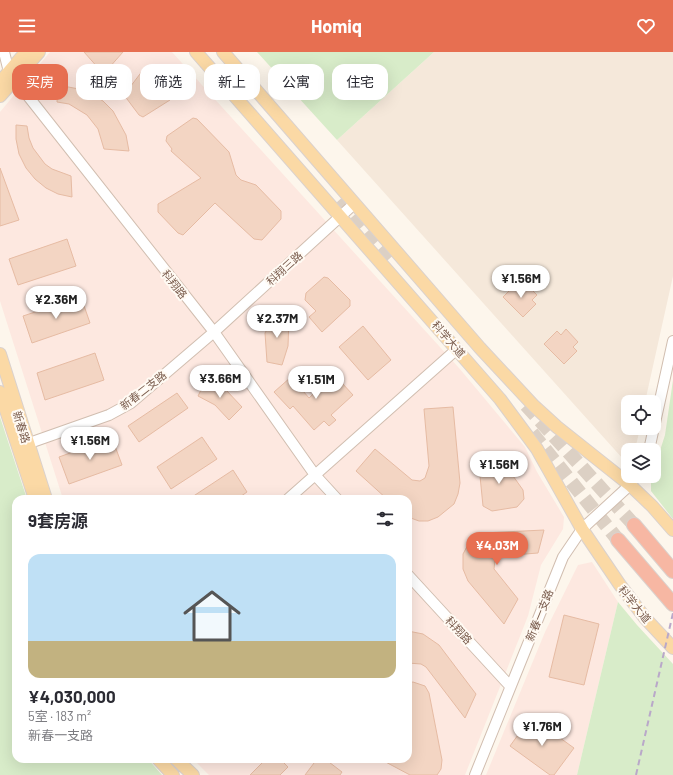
<!DOCTYPE html>
<html lang="zh">
<meta charset="utf-8">
<style>
:root{--surface:#fff;--page:#f2f2f3;--text:#2b2b33;--muted:#7c7c81;--accent:#e76f51}
body{margin:0;font-family:Barlow,"Noto Sans SC",sans-serif;background:var(--page);color:var(--text);height:100vh;display:flex;flex-direction:column;font-size:15px;white-space:nowrap}
*{box-sizing:border-box;margin:0}
p{font-size:13px;color:var(--muted)}
.icon{flex:none;width:22px;height:22px;fill:none;stroke:currentColor;stroke-width:2;stroke-linecap:round;stroke-linejoin:round}
.map{position:relative;flex:1;overflow:hidden}
.drawer{position:absolute;left:12px;top:443px;width:400px;height:268px;display:flex;flex-direction:column;background:var(--surface);border-radius:12px;box-shadow:0 4px 16px #0002}
.drawer>*{flex:none}
.guide{position:absolute;left:12px;top:12px;width:400px;height:36px;display:flex;gap:8px}
.controls{position:absolute;left:621px;top:343px;display:grid;gap:8px}
.controls a{display:grid;place-items:center;width:40px;height:40px;border-radius:8px;background:var(--surface);box-shadow:0 4px 16px #0002;font-size:20px}
.price{position:absolute;translate:-50% -34px;padding:0 9px;border-radius:14px;background:#fff;color:#222;font-size:13px;line-height:26px;filter:drop-shadow(0 1px 2px #0008)}
.price::after{content:'';position:absolute;left:50%;top:24px;width:12px;height:9px;margin-left:-6px;background:inherit;clip-path:polygon(0 0,100% 0,50% 100%)}
.price.on{background:var(--accent);color:#fff}
ul{padding:0;list-style:none}
li{display:grid;align-content:center;gap:8px;height:212px;padding:0 16px}
li span{display:grid;place-items:center;height:124px;border-radius:12px;color:#555}
li>.icon{margin-inline-start:auto}
span .icon{width:72px;height:72px;fill:#fffc;stroke-width:1}
li b{font-size:17px}
h2{display:flex;justify-content:space-between;align-items:center;height:48px;padding:0 16px;font-size:17px}
.chip{padding:0 14px;border-radius:12px;background:var(--surface);box-shadow:0 4px 16px #0002;font-size:14px;line-height:36px}
.chip.on{background:var(--accent);color:#fff}
header{display:flex;justify-content:space-between;align-items:center;height:52px;padding:0 16px;background:var(--accent);color:#fff;font-size:18px;font-weight:700}
.map>svg:first-child{display:block}
</style>
<header><svg class="icon" aria-label="menu" viewBox="0 0 24 24"><path d="M4 6h16M4 12h16M4 18h16"/></svg>Homiq<svg class="icon" aria-label="heart" viewBox="0 0 24 24"><path d="M12 20l-8-8c-3-5 5-10 8-4 3-6 11-1 8 4z"/></svg></header>
<div class="map">
<svg width="673" height="723" viewBox="0 0 673 723">
<rect width="100%" height="100%" fill="#fdf6ec"/>
<path fill="#f5e8da" d="M434,0H673V224L645,350H628V376H640L635,398H628V404L623,407L337,88Z"/>
<path fill="#fde8e0" d="M50,0H172L459,316L525,395L537,420L564,465L563,477L541,513L528,564L465,723H209L193,707H408V447H63L0,249V60Z
M592,510L618,550L577,723H486L545,580L578,513Z"/>
<path fill="#d8ecc9" d="M257,0H434L337,88Z
M673,328V467L651,439V424H654V417L665,383Z
M0,365L27,447H16V707H148L162,723H0Z
M618,550L637,573L673,612V723H577Z"/>
<path fill="#f3d5c3" stroke="#e6bba3" d="M84,0H123L108,17L104,19L100,18Z
M148,16L152,18L171,41L172,45L170,48L143,65L139,63L124,43L143,18Z
M58,33L84,38L103,49L113,59L126,83L129,99L104,97L98,77L87,63L69,52L57,50Z
M193,66L197,67L229,100L236,123L241,128L256,133L281,159V167L262,188L254,187L215,151L183,183L178,181L158,160V152L201,126L171,99L172,97L166,89L167,84Z
M16,73L27,74L29,86L33,96L45,112L52,117L71,124L72,145L58,142L46,136L35,127L26,116L19,102L16,87Z
M0,116L19,168L0,174Z
M67,187L76,214L18,233L9,207Z
M324,225L328,226L350,248V254L322,280L309,265L316,259L305,248L306,241Z
M525,231L537,243L532,248L536,252L523,265L503,245L516,232L520,236Z
M81,245L90,271L32,291L23,264Z
M277,260H285L289,266L288,294L282,313L267,310L265,281Z
M363,274L391,308L368,328L339,295Z
M566,277L578,290L573,295L577,299L564,312L544,292L557,279L561,283Z
M95,301L104,328L45,348L37,321Z
M330,318L353,343L331,363L336,368L329,374L324,369L314,378L293,354L290,357L274,340L291,325L309,346L325,331L320,326Z
M206,328L226,338L242,355L229,368L215,353L198,344Z
M177,341L188,356L139,390L128,374Z
M453,355L460,431L458,442L454,452L438,465L428,469H419L408,465V447H387L356,419L375,397L412,428L420,429L425,426L429,414L424,357Z
M202,385L217,407L171,437L157,415Z
M112,386L122,413L69,432L59,405Z
M488,403L497,404L501,407L523,438L524,447L517,455L492,459L483,454L479,414L481,410Z
M233,418L247,440L237,447H189Z
M544,478L538,501L501,504L495,508L494,517L518,547L504,572L468,529L463,517V502L470,489L483,481Z
M564,563L599,572L584,633L549,625Z
M408,579L423,582L439,593L476,642L465,666L426,615L421,612L408,611Z
M413,630L425,634L429,641L442,708L441,717L437,723H410L380,707H408V631Z
M531,665L574,696L554,723H550L510,694Z
M266,707H280L288,715L280,723H250Z
M317,707H325L342,720L340,723H305Z"/>
<g fill="none" stroke-linecap="round" stroke-linejoin="round">
<path stroke="#dcd0c4" stroke-width="14" stroke-dasharray="14 7" stroke-linecap="butt" d="M336,151L388,210
M526,353L634,473
M532,381L618,488"/>
<defs>
<path id="minor" d="M4,0L9,20L214,280L315,423L337,447
M21,394L109,363L131,351L214,280L354,152
M649,398L673,289
M288,447L457,297
M408,523L510,634
M475,723L563,505L582,477L630,433L636,424"/>
<path id="major" d="M196,0L500,347L537,397L582,477L620,533L645,566L673,596
M223,0L480,296L534,354L557,375L630,433L652,454L673,478
M0,30L26,0
M0,44L39,0
M0,302L46,447
M0,340L35,447
M158,707L173,723
M176,707L193,723"/>
<path id="highway" d="M634,473L673,519
M618,488L673,552"/>
</defs>
<use href="#minor" stroke="#d1beb0" stroke-width="12"/>
<use href="#major" stroke="#dad1cd" stroke-width="14"/>
<use href="#highway" stroke="#dad1cd" stroke-width="16"/>
<use href="#minor" stroke="#fff" stroke-width="10"/>
<use href="#major" stroke="#fbd9a5" stroke-width="12"/>
<use href="#highway" stroke="#f7b7a3" stroke-width="14"/>
<path stroke="#b9a8c9" stroke-width="2" stroke-dasharray="6 4" stroke-linecap="butt" d="M636,723L673,561"/>
</g>
<g text-anchor="middle" dominant-baseline="central" stroke-width="4" stroke-linejoin="round" paint-order="stroke">
<g font-size="11" fill="#7a5c4d" stroke="#fffaf3">
<text transform="translate(284 216) rotate(-42)">科翔三路</text>
<text transform="translate(175 232) rotate(52)">科翔路</text>
<text transform="translate(449 287) rotate(49)">科学大道</text>
<text transform="translate(143 338) rotate(-38)">新春二支路</text>
<text transform="translate(22 375) rotate(73)">新春路</text>
<text transform="translate(635 552) rotate(51)">科学大道</text>
<text transform="translate(539 563) rotate(-68)">新春一支路</text>
<text transform="translate(459 578) rotate(47)">科翔路</text>
</g>
</g>
</svg>
<div class="controls">
<a><svg class="icon" aria-label="locate" viewBox="0 0 24 24"><circle cx="12" cy="12" r="6"/><path d="M12 2v4M12 18v4M2 12h4M18 12h4"/></svg></a>
<a><svg class="icon" aria-label="layers" viewBox="0 0 24 24"><path d="M12 4l9 5-9 5-9-5zM3 14l9 5 9-5"/></svg></a>
</div>
<b class="price" style="left:521px;top:247px">¥1.56M</b>
<b class="price" style="left:56px;top:268px">¥2.36M</b>
<b class="price" style="left:277px;top:287px">¥2.37M</b>
<b class="price" style="left:220px;top:347px">¥3.66M</b>
<b class="price" style="left:316px;top:348px">¥1.51M</b>
<b class="price" style="left:90px;top:409px">¥1.56M</b>
<b class="price" style="left:499px;top:433px">¥1.56M</b>
<b class="price on" style="left:497px;top:514px">¥4.03M</b>
<b class="price" style="left:542px;top:695px">¥1.76M</b>
<div class="guide">
<a class="chip on">买房</a>
<a class="chip">租房</a>
<a class="chip">筛选</a>
<a class="chip">新上</a>
<a class="chip">公寓</a>
<a class="chip">住宅</a>
</div>
<section class="drawer">
<h2>9套房源<svg class="icon" aria-label="filters" viewBox="0 0 24 24"><path d="M4 7h16M4 17h16"/><circle cx="9" cy="7" r="2"/><circle cx="15" cy="17" r="2"/></svg></h2>
<ul>
<li><span style="background:linear-gradient(#bfe0f5 70%,#c2b280 0)"><svg class="icon" aria-label="home" viewBox="0 0 24 24"><path d="M3 11l9-7 9 7M6 9v11h12V9"/></svg></span><div><b>¥4,030,000</b><p>5室 · 183 m²</p><p>新春一支路</p></div></li>
</ul>
</section>
</div>
